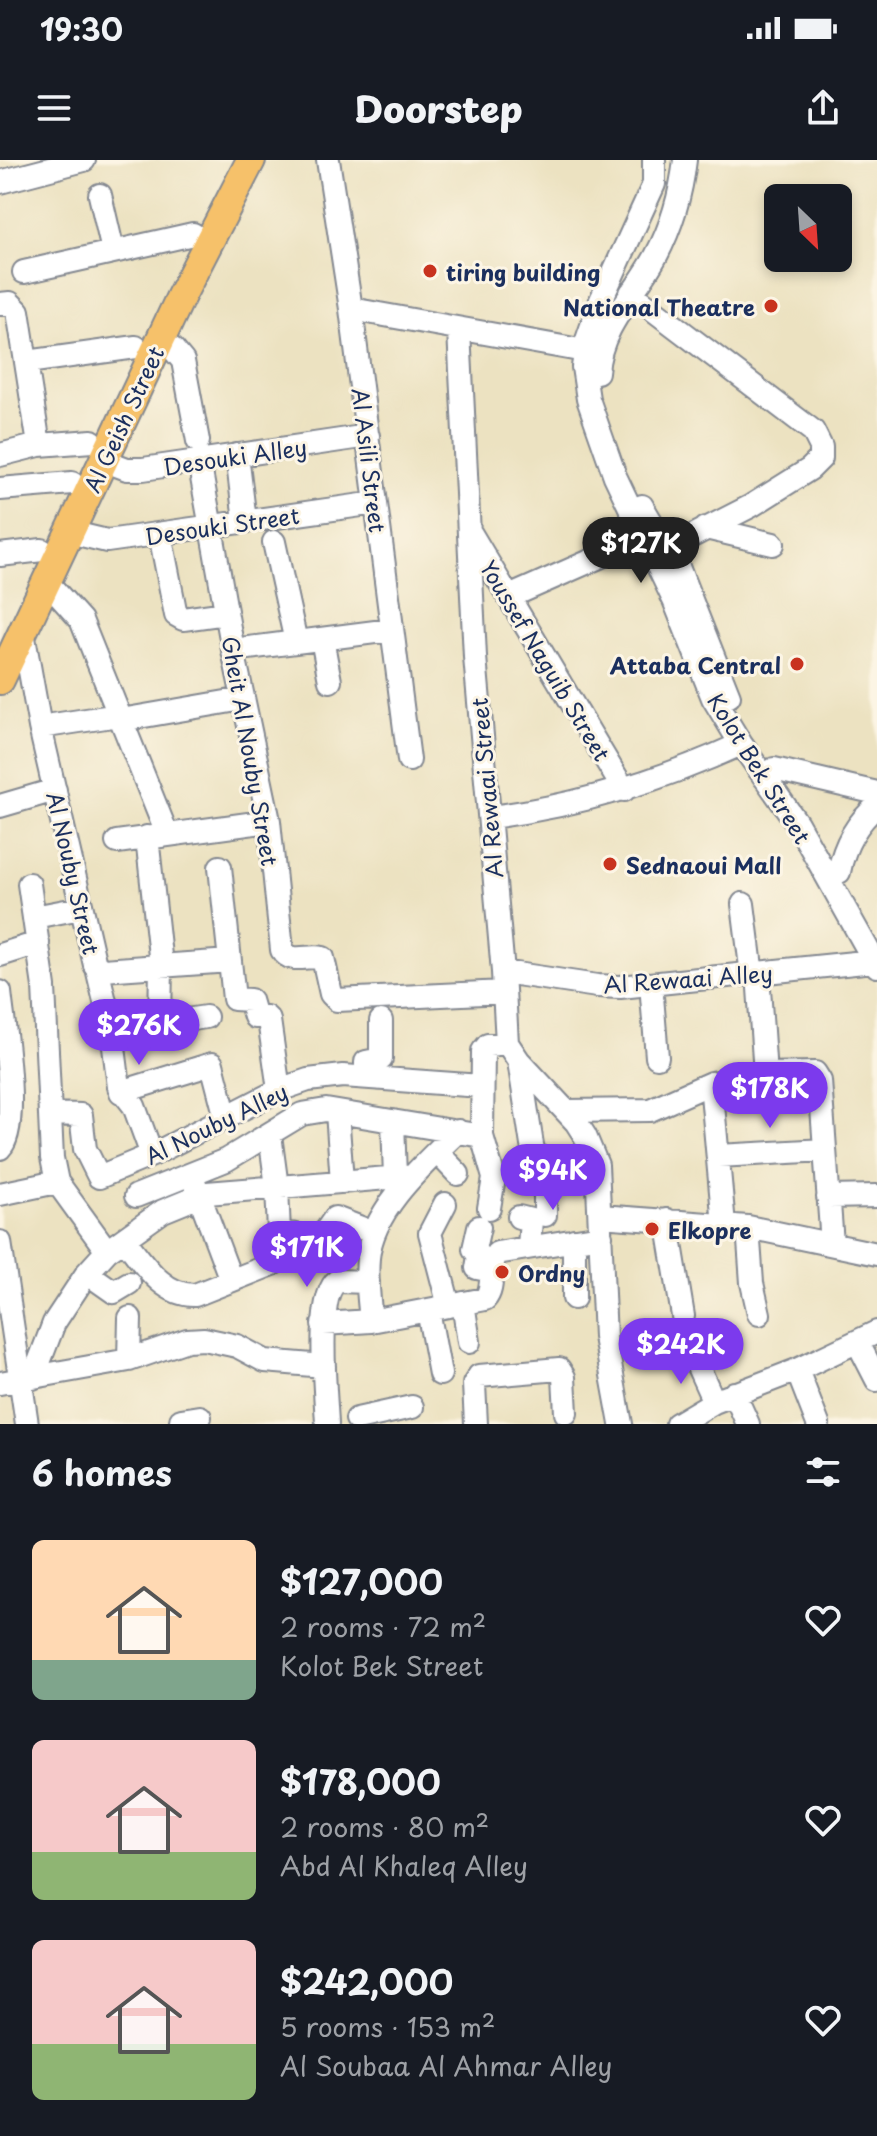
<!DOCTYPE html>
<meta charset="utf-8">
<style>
:root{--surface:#171b24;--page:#242831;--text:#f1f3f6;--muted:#9ea1a6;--accent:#7c3aed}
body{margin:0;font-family:"Playpen Sans",sans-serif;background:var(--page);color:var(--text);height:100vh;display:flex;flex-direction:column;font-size:30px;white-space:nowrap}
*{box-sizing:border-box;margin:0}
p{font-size:26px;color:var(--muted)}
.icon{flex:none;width:44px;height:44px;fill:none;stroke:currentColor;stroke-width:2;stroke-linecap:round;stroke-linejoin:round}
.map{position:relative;height:1264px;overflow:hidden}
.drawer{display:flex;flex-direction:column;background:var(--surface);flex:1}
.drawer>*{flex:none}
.needle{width:52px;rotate:155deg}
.buttons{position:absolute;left:764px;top:24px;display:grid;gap:16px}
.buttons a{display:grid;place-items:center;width:88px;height:88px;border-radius:12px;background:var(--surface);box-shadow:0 4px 12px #0003;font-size:40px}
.price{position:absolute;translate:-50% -68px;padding:0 18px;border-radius:28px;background:var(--accent);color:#fff;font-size:26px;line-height:52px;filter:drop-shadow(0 2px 4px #0008)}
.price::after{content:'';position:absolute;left:50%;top:48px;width:24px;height:18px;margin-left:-12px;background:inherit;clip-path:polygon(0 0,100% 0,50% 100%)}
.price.current{background:#222;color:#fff}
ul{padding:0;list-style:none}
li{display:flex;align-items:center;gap:24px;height:200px;padding:0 32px}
li span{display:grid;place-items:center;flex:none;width:224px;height:160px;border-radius:12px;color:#555}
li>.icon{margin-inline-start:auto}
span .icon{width:96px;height:96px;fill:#fffc;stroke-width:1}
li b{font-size:34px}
h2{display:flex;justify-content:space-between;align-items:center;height:96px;padding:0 32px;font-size:34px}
.status{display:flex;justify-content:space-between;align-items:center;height:56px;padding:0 40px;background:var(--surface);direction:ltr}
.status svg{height:22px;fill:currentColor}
header{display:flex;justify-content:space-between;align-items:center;height:104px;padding:0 32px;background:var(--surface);font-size:36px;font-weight:800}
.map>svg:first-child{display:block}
</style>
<div class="status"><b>19:30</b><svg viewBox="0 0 49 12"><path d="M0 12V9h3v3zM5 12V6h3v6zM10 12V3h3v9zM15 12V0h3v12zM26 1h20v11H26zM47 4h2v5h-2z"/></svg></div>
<header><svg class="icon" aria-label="menu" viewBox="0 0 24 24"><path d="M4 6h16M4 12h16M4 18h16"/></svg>Doorstep<svg class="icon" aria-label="share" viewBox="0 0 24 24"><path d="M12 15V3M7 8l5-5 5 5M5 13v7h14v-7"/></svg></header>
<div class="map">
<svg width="877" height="1264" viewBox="0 0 877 1264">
<rect width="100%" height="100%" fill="#fcf5e5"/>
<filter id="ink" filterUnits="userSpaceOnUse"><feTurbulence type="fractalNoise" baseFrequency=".0125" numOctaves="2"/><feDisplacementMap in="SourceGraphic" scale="16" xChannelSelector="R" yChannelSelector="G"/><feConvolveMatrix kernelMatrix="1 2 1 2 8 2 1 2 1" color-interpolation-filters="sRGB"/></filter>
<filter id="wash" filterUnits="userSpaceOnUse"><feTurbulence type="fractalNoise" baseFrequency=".006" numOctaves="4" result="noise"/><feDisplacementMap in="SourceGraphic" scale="32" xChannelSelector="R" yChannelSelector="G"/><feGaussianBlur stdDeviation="1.8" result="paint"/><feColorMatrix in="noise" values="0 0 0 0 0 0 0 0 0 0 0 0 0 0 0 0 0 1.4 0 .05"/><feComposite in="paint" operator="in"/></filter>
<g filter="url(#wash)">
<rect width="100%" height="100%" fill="#ece2c1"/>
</g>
<g filter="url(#ink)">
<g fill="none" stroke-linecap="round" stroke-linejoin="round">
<defs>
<path id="minor" d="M328,0L351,149L409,600
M654,0V24L601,140L587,180L583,207L588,239L615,316L674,440L713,538L741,584L797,663L877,806
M0,22L84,0
M100,35L113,91
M24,112L193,74
M631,133L813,271L821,287V298L810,309L751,346L667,389
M0,144L10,143L18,151L39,285
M351,149L585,191
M459,170L475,497L503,812L507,883L519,901L576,962L585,976L597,1005L605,1177L621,1264
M159,182L173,189L183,201L198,281
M27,202L136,187
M597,212C600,166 635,135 656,96C672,66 681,34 685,0
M0,295L39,285L92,281
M237,295L245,361
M103,300L127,309H143L368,276
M199,301L233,490L269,661L282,790C291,805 309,794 323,798L331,834L337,840L504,832
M0,329L72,323
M642,346L678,407L729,536
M706,368L773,384
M69,372L107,381L376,343
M160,374L176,455L183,459L226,453
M471,374L624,630
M274,382L296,482
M0,395L42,390
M46,421L81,460L167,674
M509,437L656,372
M23,472L40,567L95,805L103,810L230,801L234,839L250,840L255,857H266L269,860L279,930
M322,479L330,521
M233,490L391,470
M121,560L243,539
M40,567L119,555
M764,617L774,609L877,633
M0,646L55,630
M490,657C578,646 660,621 741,584
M147,677L161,805L160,864
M117,682L269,661
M220,707L230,801
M839,712C844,686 856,663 877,646
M29,724L44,827L52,998L57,1022L107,1091
M743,744L752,815
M34,757L81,748
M0,795L38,783
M97,808L112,871
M503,812L597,826L620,827L874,801
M758,814L765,914
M651,824L657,897
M0,832C3,863 21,969 0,988
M519,901L532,985L545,1036V1055
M366,917V902L381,899V861
M711,923L724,1065
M121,932L212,904L226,958
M566,951L650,950L711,923L765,914L815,913L820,921L832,1084
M337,952L342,1022
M50,954L81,955L85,989L99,1017L152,995L279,930L308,920L343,916L481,926
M393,961L395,1017
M437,992L458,1014
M152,995L134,946L119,927L112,871L206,857
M718,996L825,990
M195,1024L231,1120
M0,1034L57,1022
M136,1036L226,1000L302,954L326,950L482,976
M828,1037L877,1036
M445,1044L430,1073L449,1146
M489,1048L494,1018L482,976L483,891L488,885L507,883
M600,1056L748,1067L877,1094
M519,1057L531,1060L529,1086
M667,1060L683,1156
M479,1067L474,1089L479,1096L477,1108L492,1111
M748,1067L752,1123L759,1154
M279,1072L320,1079L335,1058L374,1073
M124,1079C142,1101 162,1136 195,1135L273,1104L280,1095L277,1027L270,975
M0,1082L27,1264
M87,1113L114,1132L129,1123
M574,1138V1080
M463,1143L469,1182
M428,1150L440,1214
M371,1161C369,1140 366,1118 368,1098C372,1049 425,1003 458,971
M323,1164L371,1161L485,1139C496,1127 487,1106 497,1093L601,1076
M858,1183L877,1220
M691,1191L714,1242
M129,1200L130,1158
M797,1210L818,1264
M33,1218L54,1163L87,1113L107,1091L163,1051L207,1033L412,1016
M0,1223L129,1200L187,1180L204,1179L237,1186L265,1201L324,1206
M734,1233L748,1264
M357,1259L412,1247
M181,1264V1260L200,1257
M327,1264C326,1236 315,1137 337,1121L368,1122
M476,1264L474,1224L479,1216L559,1209L564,1217L566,1253
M677,1264L714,1242L797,1210L877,1172"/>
<path id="major" d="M0,520L181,136L251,0"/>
</defs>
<use href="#minor" stroke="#848890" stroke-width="26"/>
<use href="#major" stroke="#848890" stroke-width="32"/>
<use href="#minor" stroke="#fff" stroke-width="22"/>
<use href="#major" stroke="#f6c16b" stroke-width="28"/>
</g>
</g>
<g fill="#c8321e" stroke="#fcf5e5" stroke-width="3">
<circle cx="430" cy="111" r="8"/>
<circle cx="771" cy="146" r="8"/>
<circle cx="797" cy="504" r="8"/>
<circle cx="610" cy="704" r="8"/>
<circle cx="652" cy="1069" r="8"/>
<circle cx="502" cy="1112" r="8"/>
</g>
<g text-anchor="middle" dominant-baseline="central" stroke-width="6" stroke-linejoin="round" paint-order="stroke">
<g font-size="22" font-weight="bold" fill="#1b2f5e" stroke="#fcf5e5" text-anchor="start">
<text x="446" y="111">tiring building</text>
<text x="755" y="146" text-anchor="end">National Theatre</text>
<text x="781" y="504" text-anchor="end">Attaba Central</text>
<text x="626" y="704">Sednaoui Mall</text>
<text x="668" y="1069">Elkopre</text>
<text x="518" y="1112">Ordny</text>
</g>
<g font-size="22" fill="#1b2f5e" stroke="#fcf5e5">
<text transform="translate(123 259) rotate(-65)">Al Geish Street</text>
<text transform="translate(235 296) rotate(-8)">Desouki Alley</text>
<text transform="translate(370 300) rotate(83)">Al Asili Street</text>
<text transform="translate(222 365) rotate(-8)">Desouki Street</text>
<text transform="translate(546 500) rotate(59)">Youssef Naguib Street</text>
<text transform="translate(251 591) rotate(80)">Gheit Al Nouby Street</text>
<text transform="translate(760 608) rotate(58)">Kolot Bek Street</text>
<text transform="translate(486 628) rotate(-95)">Al Rewaai Street</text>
<text transform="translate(74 713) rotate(77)">Al Nouby Street</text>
<text transform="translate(688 818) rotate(-4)">Al Rewaai Alley</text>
<text transform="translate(216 963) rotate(-26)">Al Nouby Alley</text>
</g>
</g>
</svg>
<div class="buttons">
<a><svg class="needle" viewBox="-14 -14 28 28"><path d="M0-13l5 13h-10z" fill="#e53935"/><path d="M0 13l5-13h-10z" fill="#9ea1a6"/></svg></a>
</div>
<b class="price current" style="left:641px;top:425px">$127K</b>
<b class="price" style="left:139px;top:907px">$276K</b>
<b class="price" style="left:770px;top:970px">$178K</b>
<b class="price" style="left:553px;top:1052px">$94K</b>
<b class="price" style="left:307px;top:1129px">$171K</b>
<b class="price" style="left:681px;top:1226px">$242K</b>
</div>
<section class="drawer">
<h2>6 homes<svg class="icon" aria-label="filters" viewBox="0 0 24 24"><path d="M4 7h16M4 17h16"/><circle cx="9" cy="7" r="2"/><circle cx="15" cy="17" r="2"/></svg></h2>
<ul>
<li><span style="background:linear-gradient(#ffd9b3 75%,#7fa58c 0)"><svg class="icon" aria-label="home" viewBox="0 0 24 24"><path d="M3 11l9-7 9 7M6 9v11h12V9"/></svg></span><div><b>$127,000</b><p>2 rooms · 72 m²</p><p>Kolot Bek Street</p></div><svg class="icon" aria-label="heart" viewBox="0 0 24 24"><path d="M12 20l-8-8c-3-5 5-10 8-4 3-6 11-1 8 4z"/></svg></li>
<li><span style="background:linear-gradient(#f6c9c9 70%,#8fb573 0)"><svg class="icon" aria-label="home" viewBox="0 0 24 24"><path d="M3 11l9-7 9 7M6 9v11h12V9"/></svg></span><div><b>$178,000</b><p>2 rooms · 80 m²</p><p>Abd Al Khaleq Alley</p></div><svg class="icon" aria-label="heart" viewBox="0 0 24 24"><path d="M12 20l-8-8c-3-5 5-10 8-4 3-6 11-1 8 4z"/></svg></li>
<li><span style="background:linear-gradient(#f6c9c9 65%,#8fb573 0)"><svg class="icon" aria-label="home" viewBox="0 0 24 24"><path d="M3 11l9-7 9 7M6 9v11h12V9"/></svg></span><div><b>$242,000</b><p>5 rooms · 153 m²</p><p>Al Soubaa Al Ahmar Alley</p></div><svg class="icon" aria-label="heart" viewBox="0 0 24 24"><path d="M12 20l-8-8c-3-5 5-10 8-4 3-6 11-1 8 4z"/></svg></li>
</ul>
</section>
